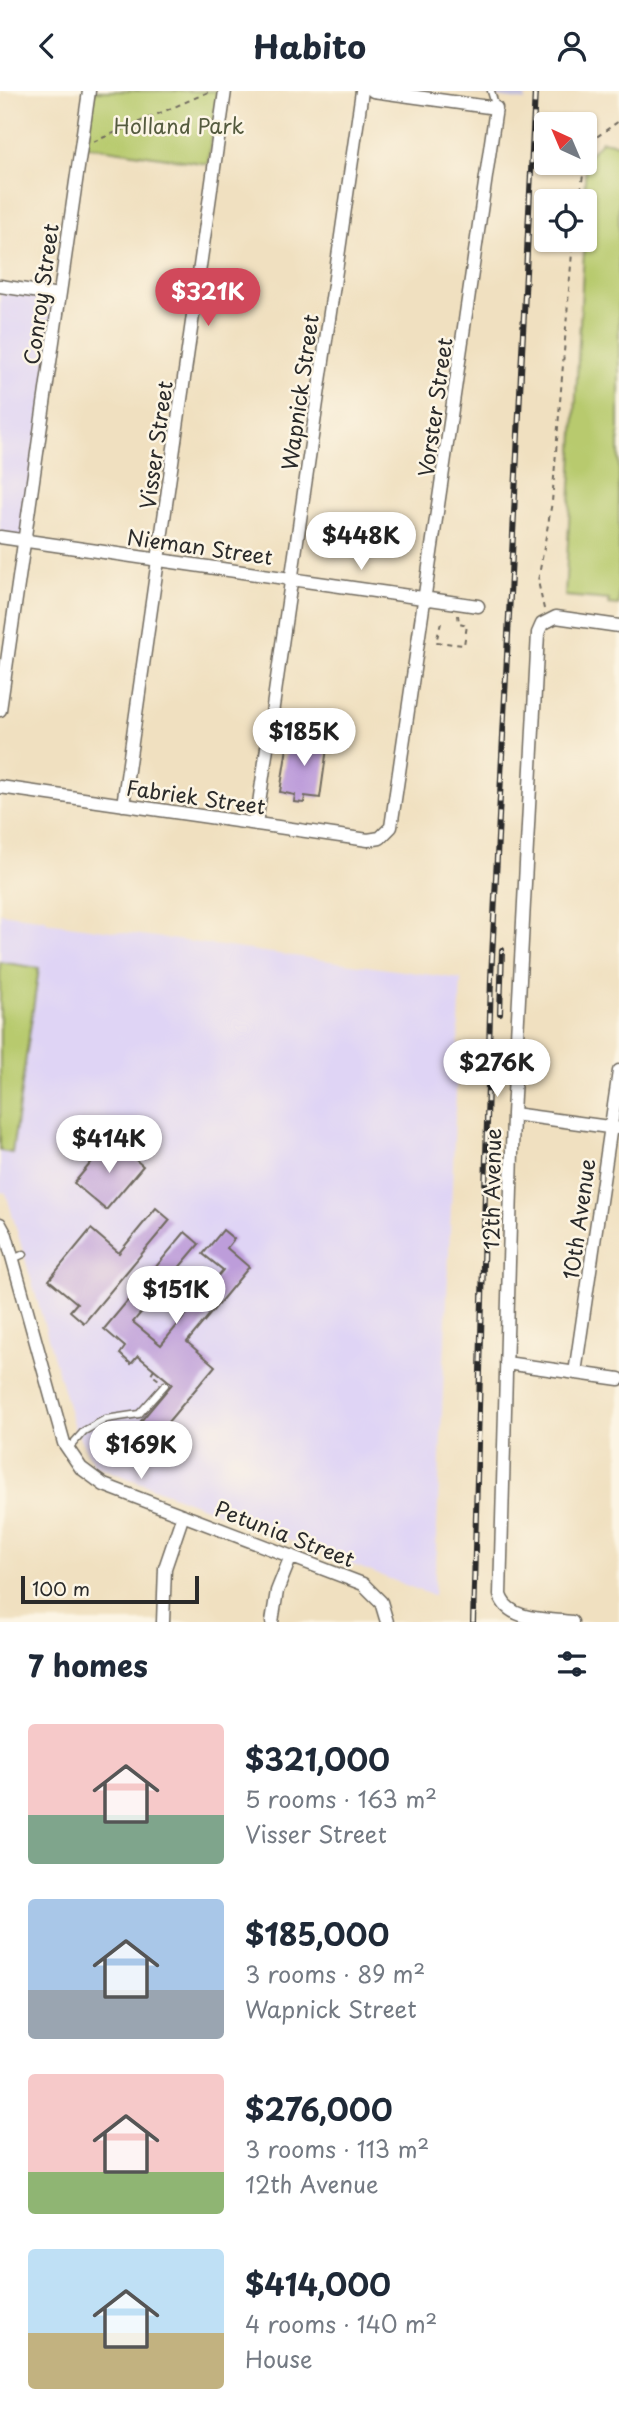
<!DOCTYPE html>
<meta charset="utf-8">
<style>
:root{--surface:#fff;--page:#f2f2f3;--text:#1f2937;--muted:#747a83;--accent:#d1495b}
body{margin:0;font-family:"Playpen Sans",sans-serif;background:var(--page);color:var(--text);height:100vh;display:flex;flex-direction:column;font-size:26px;white-space:nowrap}
*{box-sizing:border-box;margin:0}
p{font-size:23px;color:var(--muted)}
.icon{flex:none;width:38px;height:38px;fill:none;stroke:currentColor;stroke-width:2;stroke-linecap:round;stroke-linejoin:round}
.map{position:relative;height:1531px;overflow:hidden}
.panel{display:flex;flex-direction:column;background:var(--surface);flex:1}
.panel>*{flex:none}
.needle{width:46px;rotate:316deg}
.controls{position:absolute;left:534px;top:21px;display:grid;gap:14px}
.controls a{display:grid;place-items:center;width:63px;height:63px;border-radius:7px;background:var(--surface);box-shadow:0 2px 5px #0004;font-size:35px}
.scale{position:absolute;left:21px;bottom:18px;width:178px;box-sizing:border-box;padding-left:7px;border:4px solid #2b2b2b;border-top:0;font-size:19px;line-height:24px;white-space:nowrap;color:#2b2b2b;-webkit-text-stroke:5px #fcf5e5;paint-order:stroke}
.price{position:absolute;translate:-50% -60px;padding:0 16px;border-radius:24px;background:#fff;color:#222;font-size:23px;line-height:46px;filter:drop-shadow(0 2px 4px #0008)}
.price::after{content:'';position:absolute;left:50%;top:42px;width:21px;height:16px;margin-left:-10px;background:inherit;clip-path:polygon(0 0,100% 0,50% 100%)}
.price.current{background:var(--accent);color:#fff}
ul{padding:0;list-style:none}
li{display:flex;align-items:center;gap:21px;height:175px;padding:0 28px}
li span{display:grid;place-items:center;flex:none;width:196px;height:140px;border-radius:7px;color:#555}
li>.icon{margin-inline-start:auto}
span .icon{width:84px;height:84px;fill:#fffc;stroke-width:1}
li b{font-size:30px}
h2{display:flex;justify-content:space-between;align-items:center;height:84px;padding:0 28px;font-size:30px}
header{display:flex;justify-content:space-between;align-items:center;height:91px;padding:0 28px;background:var(--surface);font-size:32px;font-weight:700}
.map>svg:first-child{display:block}
</style>
<header><svg class="icon" aria-label="back" viewBox="0 0 24 24"><path d="M15 5l-7 7 7 7"/></svg>Habito<svg class="icon" aria-label="person" viewBox="0 0 24 24"><circle cx="12" cy="8" r="4"/><path d="M4 21q1-7 8-7t8 7"/></svg></header>
<div class="map">
<svg width="619" height="1531" viewBox="0 0 619 1531">
<rect width="100%" height="100%" fill="#fcf5e5"/>
<filter id="ink" filterUnits="userSpaceOnUse"><feTurbulence type="fractalNoise" baseFrequency=".0143" numOctaves="2"/><feDisplacementMap in="SourceGraphic" scale="14" xChannelSelector="R" yChannelSelector="G"/><feConvolveMatrix kernelMatrix="1 2 1 2 8 2 1 2 1" color-interpolation-filters="sRGB"/></filter>
<filter id="wash" filterUnits="userSpaceOnUse"><feTurbulence type="fractalNoise" baseFrequency=".00686" numOctaves="4" result="noise"/><feDisplacementMap in="SourceGraphic" scale="28" xChannelSelector="R" yChannelSelector="G"/><feGaussianBlur stdDeviation="1.57" result="paint"/><feColorMatrix in="noise" values="0 0 0 0 0 0 0 0 0 0 0 0 0 0 0 0 0 1.4 0 .05"/><feComposite in="paint" operator="in"/></filter>
<g filter="url(#wash)">
<rect width="100%" height="100%" fill="#f0e0c0"/>
<path fill="#dfd4f5" d="M0,196L59,204L23,450L0,446Z
M0,822L46,828V831L461,888L434,1505L94,1374L74,1336L6,1102L0,1101Z"/>
<path fill="#c3c0db" d="M454,0H526L525,10Z"/>
<path fill="#b8ca6e" stroke="#727a4c" stroke-width="2" d="M94,0H218L208,73L86,55Z
M602,50L619,53V514L608,513L609,509L565,505L586,123L584,110L586,67Z
M0,871L39,877L12,1062L0,1060Z"/>
<g id="blocks">
<path fill="#bd9dda" d="M289,644L328,650L320,707L305,705L304,712L294,711L295,704L280,701Z
M111,1048L143,1075L106,1119L74,1092Z
M156,1117L170,1129L84,1232L70,1220L77,1212L49,1189L91,1138L119,1162Z
M223,1139L234,1148L227,1157L249,1176L187,1251L215,1275L157,1344L141,1330L172,1293L138,1265L131,1273L120,1263L125,1256L104,1238L185,1141L199,1153L133,1231L161,1254L223,1179L203,1163Z"/>
</g>
</g>
<g filter="url(#ink)">
<use href="#blocks" fill-opacity="0" stroke="#706a5f" stroke-width="2"/>
<g fill="none" stroke-linecap="round" stroke-linejoin="round">
<defs>
<path id="lane" d="M491,0L496,17
M13,1168L24,1163
M69,1357L84,1340L106,1328L139,1323L165,1294"/>
<path id="street" d="M0,195L59,204
M0,446L478,515
M0,619L89,0
M0,696L368,749L380,747L391,736L496,17L373,0
M123,714L225,0
M256,733L362,0
M513,1023L616,1037
M0,1133L6,1144L64,1352L81,1377L104,1394L363,1493L381,1511L387,1531
M506,1272L619,1288
M575,1282L619,980
M163,1531L165,1477L183,1424
M272,1531L277,1500L291,1465
M572,1531C549,1528 508,1531 500,1504L513,1023L538,542L542,533L556,526L619,535"/>
</defs>
<use href="#lane" stroke="#706a5f" stroke-width="9"/>
<use href="#street" stroke="#706a5f" stroke-width="15"/>
<path stroke="#706a5f" stroke-width="2" stroke-dasharray="5 5" stroke-linecap="butt" d="M93,51L211,0
M579,110L588,52L619,30
M544,518L538,490L552,411L573,149
M441,532L436,551L464,554L467,534L459,532L458,524
M154,1278L151,1283L159,1289"/>
<use href="#lane" stroke="#fff" stroke-width="6"/>
<use href="#street" stroke="#fff" stroke-width="12"/>
<defs>
<path id="rail" d="M500,922L502,859
M473,1531L491,887L535,0"/>
</defs>
<use href="#rail" stroke="#2b2b2b" stroke-width="6"/>
<use href="#rail" stroke="#fcf5e5" stroke-width="3.5" stroke-dasharray="10" stroke-linecap="butt"/>
</g>
</g>
<g text-anchor="middle" dominant-baseline="central" stroke-width="5" stroke-linejoin="round" paint-order="stroke">
<g font-size="21" fill="#555b3f" stroke="#fcf5e5">
<text x="179" y="34">Holland Park</text>
</g>
<g font-size="21" fill="#2b2b2b" stroke="#fcf5e5">
<text transform="translate(40 203) rotate(-82)">Conroy Street</text>
<text transform="translate(299 301) rotate(-82)">Wapnick Street</text>
<text transform="translate(434 316) rotate(-82)">Vorster Street</text>
<text transform="translate(155 354) rotate(-82)">Visser Street</text>
<text transform="translate(200 455) rotate(8)">Nieman Street</text>
<text transform="translate(196 705) rotate(8)">Fabriek Street</text>
<text transform="translate(491 1098) rotate(-89)">12th Avenue</text>
<text transform="translate(578 1128) rotate(-82)">10th Avenue</text>
<text transform="translate(285 1442) rotate(21)">Petunia Street</text>
</g>
</g>
</svg>
<div class="controls">
<a><svg class="needle" viewBox="-14 -14 28 28"><path d="M0-13l5 13h-10z" fill="#e53935"/><path d="M0 13l5-13h-10z" fill="#747a83"/></svg></a>
<a><svg class="icon" aria-label="locate" viewBox="0 0 24 24"><circle cx="12" cy="12" r="6"/><path d="M12 2v4M12 18v4M2 12h4M18 12h4"/></svg></a>
</div>
<div class="scale">100 m</div>
<b class="price current" style="left:208px;top:237px">$321K</b>
<b class="price" style="left:361px;top:481px">$448K</b>
<b class="price" style="left:304px;top:677px">$185K</b>
<b class="price" style="left:497px;top:1008px">$276K</b>
<b class="price" style="left:109px;top:1084px">$414K</b>
<b class="price" style="left:176px;top:1235px">$151K</b>
<b class="price" style="left:141px;top:1390px">$169K</b>
</div>
<section class="panel">
<h2>7 homes<svg class="icon" aria-label="filters" viewBox="0 0 24 24"><path d="M4 7h16M4 17h16"/><circle cx="9" cy="7" r="2"/><circle cx="15" cy="17" r="2"/></svg></h2>
<ul>
<li><span style="background:linear-gradient(#f6c9c9 65%,#7fa58c 0)"><svg class="icon" aria-label="home" viewBox="0 0 24 24"><path d="M3 11l9-7 9 7M6 9v11h12V9"/></svg></span><div><b>$321,000</b><p>5 rooms · 163 m²</p><p>Visser Street</p></div></li>
<li><span style="background:linear-gradient(#a9c7e8 65%,#9aa5b1 0)"><svg class="icon" aria-label="home" viewBox="0 0 24 24"><path d="M3 11l9-7 9 7M6 9v11h12V9"/></svg></span><div><b>$185,000</b><p>3 rooms · 89 m²</p><p>Wapnick Street</p></div></li>
<li><span style="background:linear-gradient(#f6c9c9 70%,#8fb573 0)"><svg class="icon" aria-label="home" viewBox="0 0 24 24"><path d="M3 11l9-7 9 7M6 9v11h12V9"/></svg></span><div><b>$276,000</b><p>3 rooms · 113 m²</p><p>12th Avenue</p></div></li>
<li><span style="background:linear-gradient(#bfe0f5 60%,#c2b280 0)"><svg class="icon" aria-label="home" viewBox="0 0 24 24"><path d="M3 11l9-7 9 7M6 9v11h12V9"/></svg></span><div><b>$414,000</b><p>4 rooms · 140 m²</p><p>House</p></div></li>
</ul>
</section>
